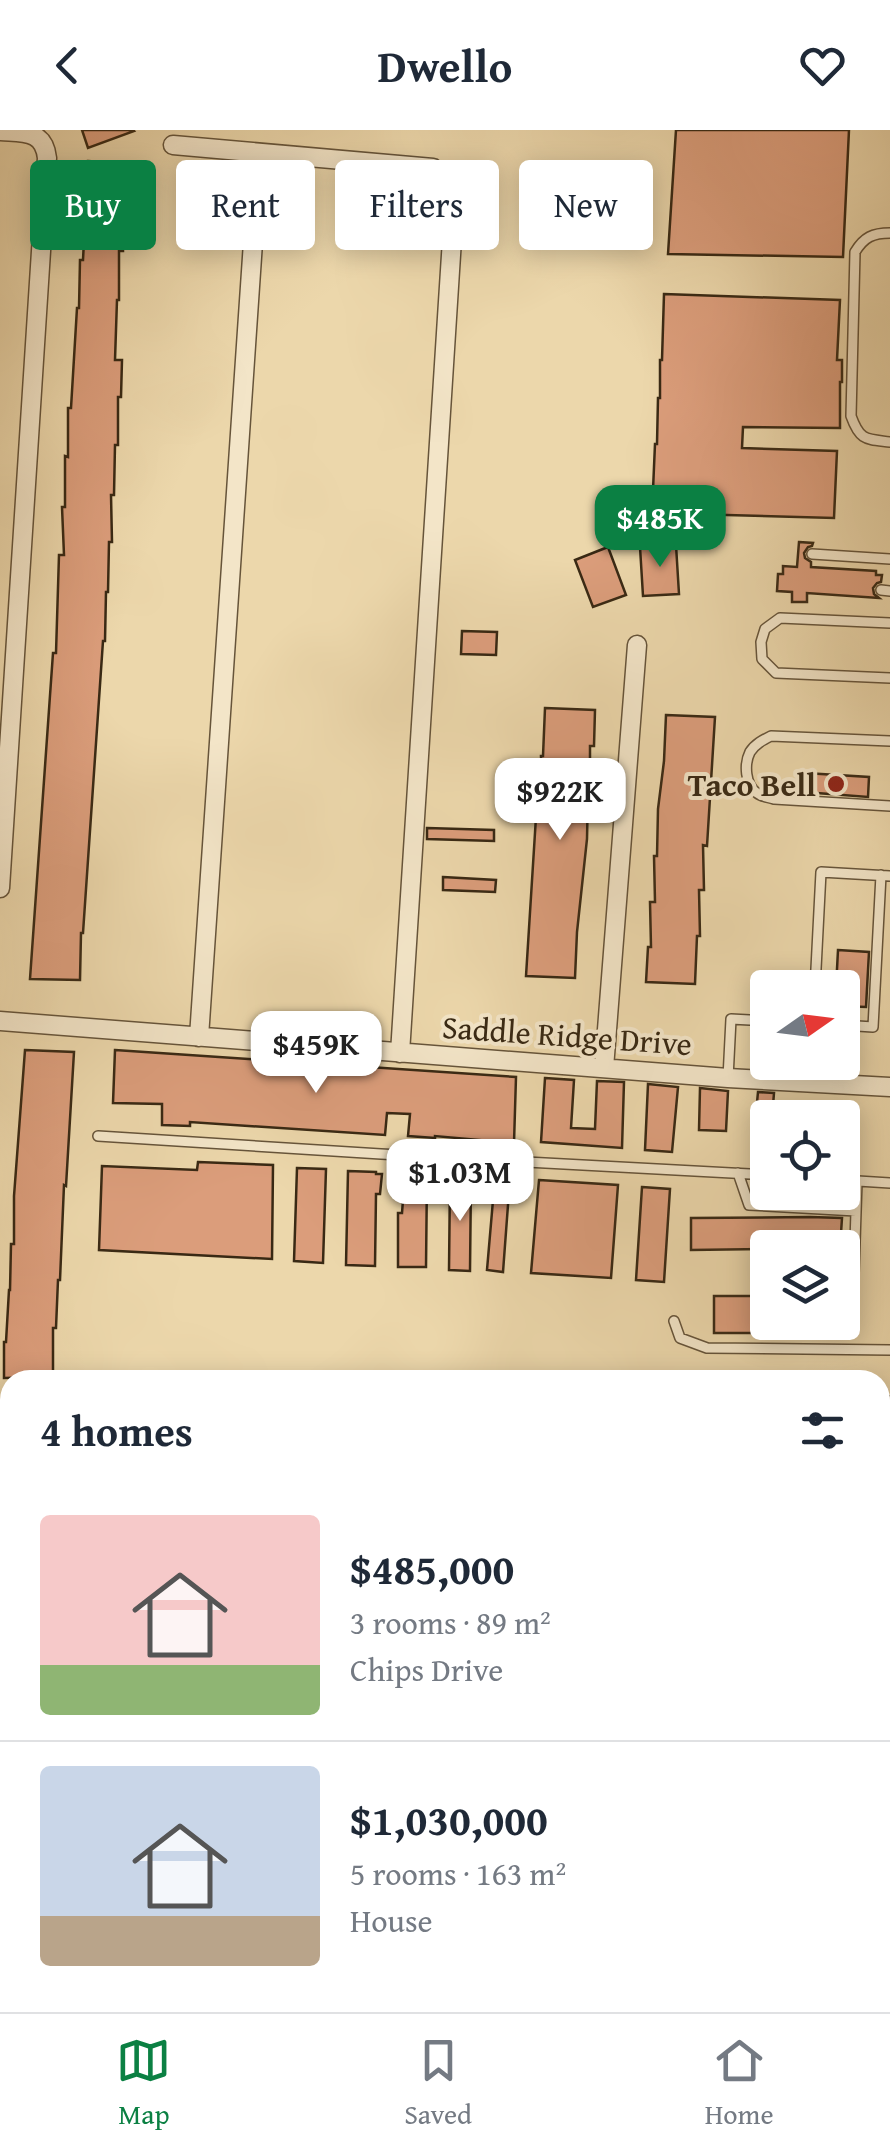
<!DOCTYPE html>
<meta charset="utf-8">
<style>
:root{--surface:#fff;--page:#f6f6f7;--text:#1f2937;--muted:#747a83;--line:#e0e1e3;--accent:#0b8043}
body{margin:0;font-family:"Gentium Book Plus",serif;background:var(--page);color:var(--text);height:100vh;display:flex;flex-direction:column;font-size:38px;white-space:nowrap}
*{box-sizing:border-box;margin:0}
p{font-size:32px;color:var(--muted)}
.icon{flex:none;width:55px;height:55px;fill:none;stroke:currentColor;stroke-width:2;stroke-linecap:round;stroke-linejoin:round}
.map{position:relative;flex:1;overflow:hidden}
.drawer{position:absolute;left:0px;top:1240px;width:890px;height:642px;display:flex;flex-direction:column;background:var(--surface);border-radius:30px 30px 0 0;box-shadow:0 5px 25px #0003}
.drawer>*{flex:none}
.top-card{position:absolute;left:30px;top:30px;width:830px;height:90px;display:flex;gap:20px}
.needle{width:65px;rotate:76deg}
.fabs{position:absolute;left:750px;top:840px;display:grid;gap:20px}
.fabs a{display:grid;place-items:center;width:110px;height:110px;border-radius:10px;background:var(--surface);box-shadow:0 5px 25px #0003;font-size:50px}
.price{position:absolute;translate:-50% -85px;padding:0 22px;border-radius:20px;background:#fff;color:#222;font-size:32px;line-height:65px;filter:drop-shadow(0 2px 5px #0008)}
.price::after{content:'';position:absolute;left:50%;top:60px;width:30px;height:22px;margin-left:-15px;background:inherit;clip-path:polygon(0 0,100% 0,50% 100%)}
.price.selected{background:var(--accent);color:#fff}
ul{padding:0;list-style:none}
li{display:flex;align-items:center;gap:30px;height:250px;padding:0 40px}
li+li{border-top:2px solid var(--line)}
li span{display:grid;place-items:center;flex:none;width:280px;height:200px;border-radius:10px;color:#555}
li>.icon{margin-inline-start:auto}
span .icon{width:120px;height:120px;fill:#fffc;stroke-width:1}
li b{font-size:42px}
h2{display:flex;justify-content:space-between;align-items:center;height:120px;padding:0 40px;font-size:42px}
.chip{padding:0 35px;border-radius:10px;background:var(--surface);box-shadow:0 5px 25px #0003;font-size:35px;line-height:90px}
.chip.selected{background:var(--accent);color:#fff}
header{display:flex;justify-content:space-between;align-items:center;height:130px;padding:0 40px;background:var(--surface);font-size:45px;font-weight:800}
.tabs{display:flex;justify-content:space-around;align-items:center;height:140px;border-top:2px solid var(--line);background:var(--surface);font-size:28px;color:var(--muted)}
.tabs a{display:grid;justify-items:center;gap:5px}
.tabs .selected{color:var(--accent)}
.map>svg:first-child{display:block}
</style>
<header><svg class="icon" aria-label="back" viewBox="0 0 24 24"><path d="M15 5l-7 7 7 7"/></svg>Dwello<svg class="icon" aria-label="heart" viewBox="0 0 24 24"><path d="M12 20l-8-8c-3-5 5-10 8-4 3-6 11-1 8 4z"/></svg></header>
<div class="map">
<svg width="890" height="1882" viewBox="0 0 890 1882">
<rect width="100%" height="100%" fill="#ecd7ab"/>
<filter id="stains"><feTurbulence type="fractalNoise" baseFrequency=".002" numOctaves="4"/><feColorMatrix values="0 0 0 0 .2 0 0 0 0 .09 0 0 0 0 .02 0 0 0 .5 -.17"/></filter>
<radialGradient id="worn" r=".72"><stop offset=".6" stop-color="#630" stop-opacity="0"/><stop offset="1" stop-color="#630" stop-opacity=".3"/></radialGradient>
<path fill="#db9d7b" stroke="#392914" stroke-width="2.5" d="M82,0H133L134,1L88,18Z
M676,0H849L843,127L668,124Z
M88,31L128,34L125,73H123V121H119V170H117L115,230H122L121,267H118V315H115L114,365H111L112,412H109L108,462H106L105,511H103L83,803H81L80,850L30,849L53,523H56L59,425H64L62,377H65V326L68,327V278H71L77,178H79L80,130H83Z
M664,164L840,170L837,230H842V252H840V298L743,297L742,318L837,321L834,388L652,383L655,314H657L658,268H660V230H662Z
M799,412L813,413L812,416L808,417L804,423L805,428L811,432V437L876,441V445H882L881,452L877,453L873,458L874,464L879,468L807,463V472H792V462L777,461L778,444H783V436L797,437Z
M676,415L679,464L643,466L640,417Z
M608,417L626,465L593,477L575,430Z
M462,501L497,502L496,525L461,524Z
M545,578L595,580L594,616H590V661H588L587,709L577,802L575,848L526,846L537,671H542L541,626H543Z
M666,585L715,587L707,716L703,715L704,760H699L700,806H697L695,854L646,852L648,817H651L650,772H655L654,726H657L658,679L664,631Z
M805,643L869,647L868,667L804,662Z
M427,698L494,700V711L427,709Z
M443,747L496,750L495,762L443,760Z
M838,820L869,822L866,877L842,876V858H836Z
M25,920L74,922L66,1056L64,1055L60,1150H58L56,1198H53V1247L4,1248V1212H6L9,1160H10L11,1114H14V1066Z
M115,920L516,947L514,1013L435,1006V1008L408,1006L410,984L387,983L385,1005L190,992V996L162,995V974L113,973Z
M545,948L574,950L571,998L595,999L597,951L624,952L622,1018L541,1012Z
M648,954L678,957L672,1022L645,1020Z
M700,958L728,961L726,1001L699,1000Z
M758,962L774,963L772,988H768V1006L754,1004Z
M198,1032L273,1035L272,1129L99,1120L102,1036L197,1040Z
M297,1038L326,1039L323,1133L294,1131Z
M348,1041L376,1042V1044H382L380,1064H376L375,1136L346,1135Z
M405,1044L427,1045L426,1137H398V1083H402Z
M495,1047L510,1048L503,1142L487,1140Z
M450,1048H471L470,1141L449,1140Z
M539,1050L618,1055L611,1148L531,1143Z
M642,1057L670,1059L664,1152L636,1150Z
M810,1087L842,1088L840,1118L691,1120V1088Z
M714,1166H768V1203H714Z"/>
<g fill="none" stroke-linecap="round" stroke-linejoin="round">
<defs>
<path id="service" d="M890,103C873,103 864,107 855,122L851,286C860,311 866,309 890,312
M812,424L890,429
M881,460L890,461
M890,493L780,488L765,499L761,512L762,529L776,543L890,548
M890,611L771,606C763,610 755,614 750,622C744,634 745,655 757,663C762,667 768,667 774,669L890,676
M815,858L821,742L890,746
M842,895L873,897L881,745
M728,948L731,889L768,891
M803,953L804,932
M98,1006L381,1024L768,1045
M738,1043L749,1075L856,1081
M842,1050L890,1053
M854,1143L857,1051
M674,1191L680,1208L707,1218L890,1220
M880,1270L890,1271"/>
<path id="minor" d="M0,1C24,3 44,0 47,28L0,758
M173,15L433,38L447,54L454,78L400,923
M0,891L728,948L890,957
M199,907L259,24
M604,938L637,515
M0,1283H10"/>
<path id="trunk" d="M0,1607L10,1608
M0,1635L10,1636
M880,1641L890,1633
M880,1671L890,1672
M0,1693L10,1696
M880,1737H890
M880,1763L890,1764
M880,1854L890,1855
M862,1872L870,1882"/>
</defs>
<use href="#service" stroke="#66543a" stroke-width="12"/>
<use href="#minor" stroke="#66543a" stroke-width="21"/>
<use href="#trunk" stroke="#392914" stroke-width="31"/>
<use href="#service" stroke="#f3e5c8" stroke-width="9"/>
<use href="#minor" stroke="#f3e5c8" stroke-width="18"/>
<use href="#trunk" stroke="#e6bc76" stroke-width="28"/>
</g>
<circle fill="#8f2418" stroke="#f3e5c8" stroke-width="4" cx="836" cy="654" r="10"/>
<g text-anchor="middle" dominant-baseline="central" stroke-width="8" stroke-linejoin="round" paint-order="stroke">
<g font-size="32" font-weight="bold" fill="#392914" stroke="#f3e5c8" text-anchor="end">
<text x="816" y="654">Taco Bell</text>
</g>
<g font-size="32" fill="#392914" stroke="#f3e5c8">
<text transform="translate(567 905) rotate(4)">Saddle Ridge Drive</text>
</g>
</g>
<rect width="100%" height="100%" filter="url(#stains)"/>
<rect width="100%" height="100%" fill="url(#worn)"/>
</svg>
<div class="fabs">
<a><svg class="needle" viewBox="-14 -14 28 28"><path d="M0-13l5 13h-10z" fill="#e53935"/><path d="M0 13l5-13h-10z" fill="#747a83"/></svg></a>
<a><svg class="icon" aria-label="locate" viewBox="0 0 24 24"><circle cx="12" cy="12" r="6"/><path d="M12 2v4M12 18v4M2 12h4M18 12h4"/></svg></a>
<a><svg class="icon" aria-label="layers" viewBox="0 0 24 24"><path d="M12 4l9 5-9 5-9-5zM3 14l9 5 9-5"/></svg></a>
</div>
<b class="price selected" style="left:660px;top:440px">$485K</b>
<b class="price" style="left:560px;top:713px">$922K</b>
<b class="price" style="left:316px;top:966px">$459K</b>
<b class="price" style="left:460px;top:1094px">$1.03M</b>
<div class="top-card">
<a class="chip selected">Buy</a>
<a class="chip">Rent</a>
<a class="chip">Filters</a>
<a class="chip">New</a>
</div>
<section class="drawer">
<h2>4 homes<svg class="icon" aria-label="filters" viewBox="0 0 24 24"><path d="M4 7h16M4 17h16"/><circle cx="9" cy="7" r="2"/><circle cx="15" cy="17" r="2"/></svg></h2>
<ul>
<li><span style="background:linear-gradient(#f6c9c9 75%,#8fb573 0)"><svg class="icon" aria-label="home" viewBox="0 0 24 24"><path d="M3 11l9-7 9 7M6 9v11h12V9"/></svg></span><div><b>$485,000</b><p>3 rooms · 89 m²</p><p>Chips Drive</p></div></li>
<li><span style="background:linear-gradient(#c9d6e8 75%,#b9a48a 0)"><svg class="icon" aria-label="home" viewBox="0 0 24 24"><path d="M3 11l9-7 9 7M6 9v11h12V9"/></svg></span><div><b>$1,030,000</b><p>5 rooms · 163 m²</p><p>House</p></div></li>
</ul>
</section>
</div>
<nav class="tabs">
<a class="selected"><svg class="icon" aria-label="map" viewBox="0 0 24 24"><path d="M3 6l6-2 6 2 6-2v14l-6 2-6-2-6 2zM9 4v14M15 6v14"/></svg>Map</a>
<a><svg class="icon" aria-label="saved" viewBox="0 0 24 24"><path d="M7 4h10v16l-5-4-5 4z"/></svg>Saved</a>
<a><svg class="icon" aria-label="home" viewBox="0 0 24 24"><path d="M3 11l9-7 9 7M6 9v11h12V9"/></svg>Home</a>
</nav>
